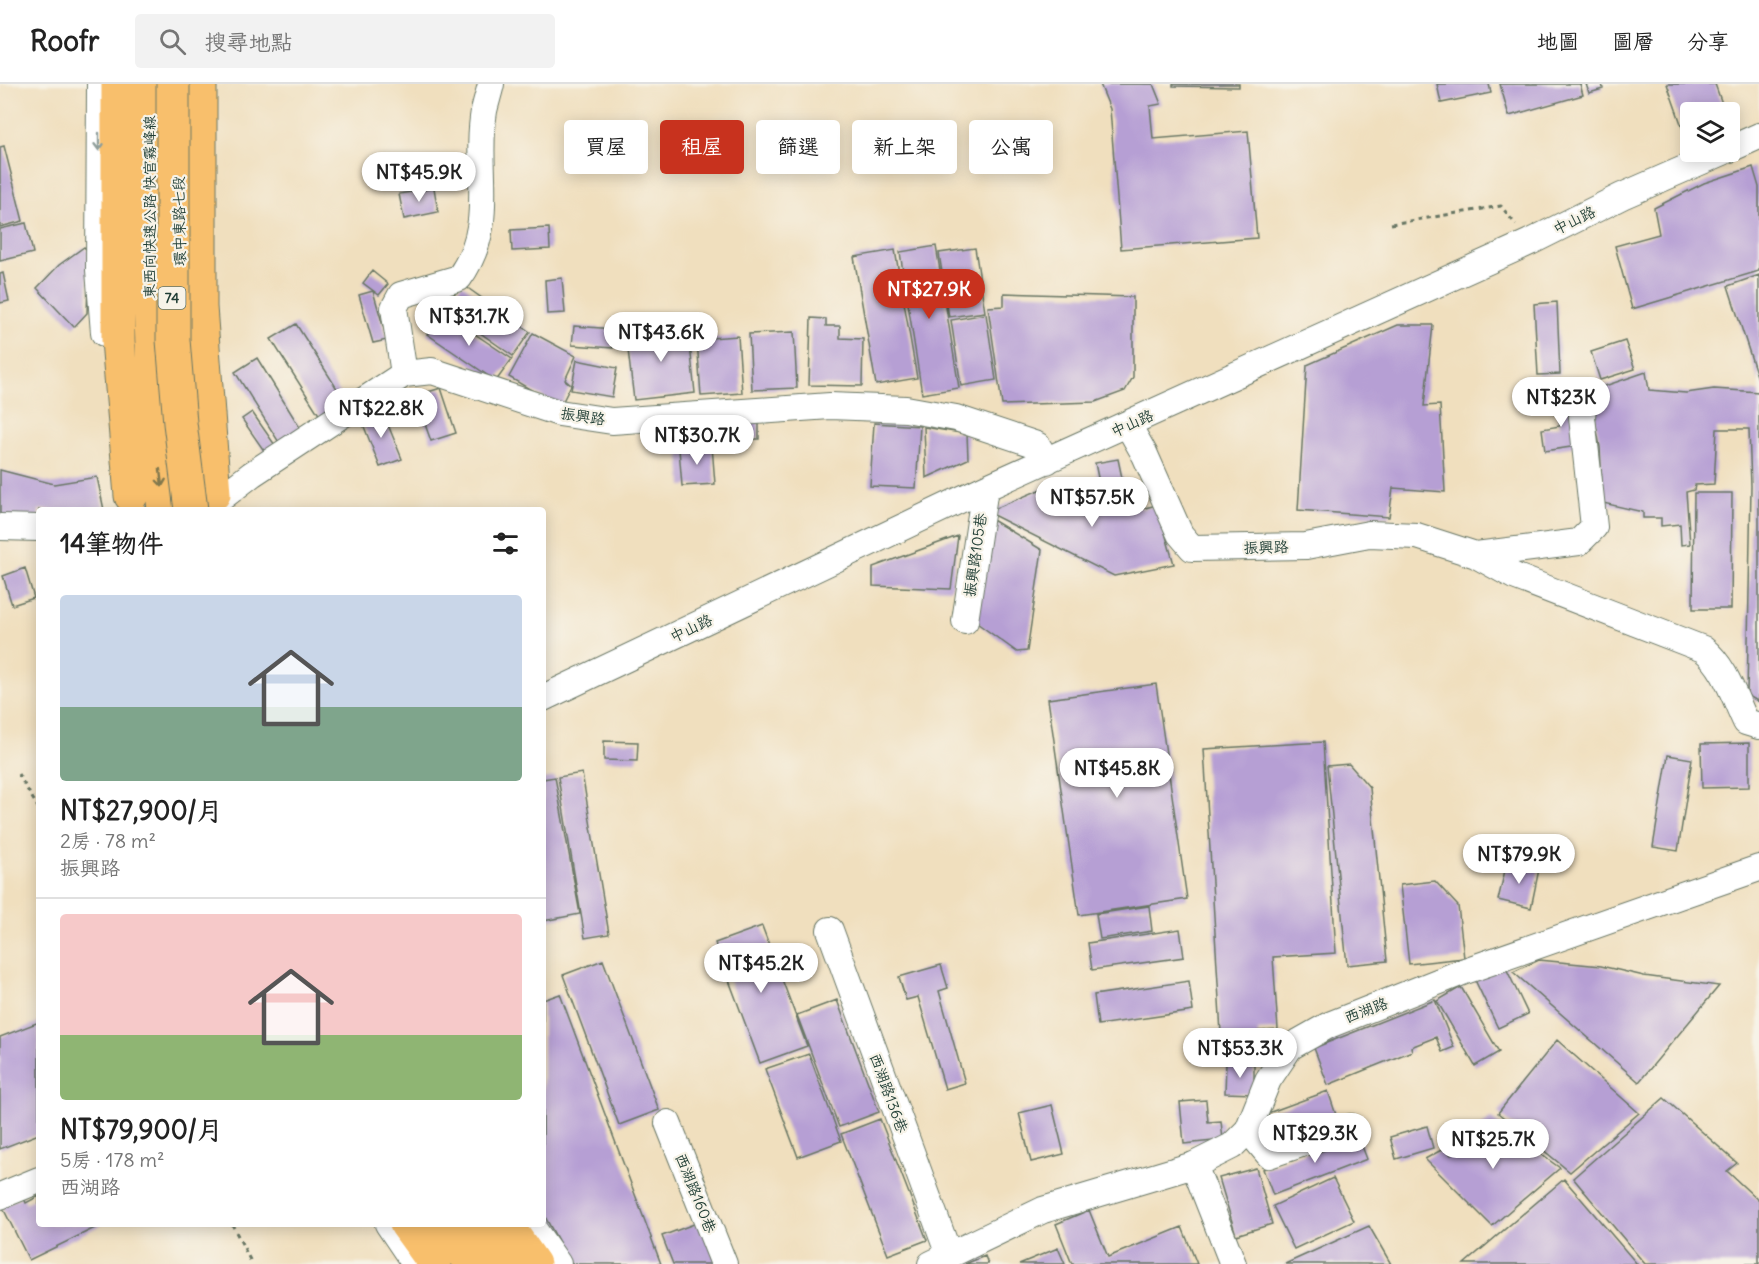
<!DOCTYPE html>
<html lang="zh-TW">
<meta charset="utf-8">
<style>
:root{--surface:#fff;--page:#f2f2f2;--text:#222;--muted:#767676;--line:#e0e0e0;--accent:#c8321e}
body{margin:0;font-family:Delius,"LXGW WenKai TC",sans-serif;background:var(--page);color:var(--text);height:100vh;display:flex;flex-direction:column;font-size:22px;white-space:nowrap}
*{box-sizing:border-box;margin:0}
p{font-size:20px;color:var(--muted)}
.icon{flex:none;width:33px;height:33px;fill:none;stroke:currentColor;stroke-width:2;stroke-linecap:round;stroke-linejoin:round}
.map{position:relative;flex:1;overflow:hidden}
.sheet{position:absolute;left:36px;top:423px;width:510px;height:720px;display:flex;flex-direction:column;background:var(--surface);border-radius:6px;box-shadow:0 3px 15px #0003}
.sheet>*{flex:none}
.hud{position:absolute;left:564px;top:36px;width:570px;height:54px;display:flex;gap:12px}
.tools{position:absolute;left:1680px;top:18px;display:grid;gap:12px}
.tools a{display:grid;place-items:center;width:60px;height:60px;border-radius:6px;background:var(--surface);box-shadow:0 3px 15px #0003;font-size:30px}
.price{position:absolute;translate:-50% -51px;padding:0 14px;border-radius:21px;background:#fff;color:#222;font-size:20px;line-height:39px;filter:drop-shadow(0 2px 3px #0008)}
.price::after{content:'';position:absolute;left:50%;top:36px;width:18px;height:14px;margin-left:-9px;background:inherit;clip-path:polygon(0 0,100% 0,50% 100%)}
.price.active{background:var(--accent);color:#fff}
ul{padding:0;list-style:none}
li{display:grid;align-content:center;gap:12px;height:318px;padding:0 24px}
li+li{border-top:2px solid var(--line)}
li span{display:grid;place-items:center;height:186px;border-radius:6px;color:#555}
li>.icon{margin-inline-start:auto}
span .icon{width:108px;height:108px;fill:#fffc;stroke-width:1}
li b{font-size:26px}
h2{display:flex;justify-content:space-between;align-items:center;height:72px;padding:0 24px;font-size:26px}
.tag{padding:0 21px;border-radius:6px;background:var(--surface);box-shadow:0 3px 15px #0003;font-size:21px;line-height:54px}
.tag.active{background:var(--accent);color:#fff}
header{display:flex;align-items:center;gap:36px;box-sizing:border-box;height:84px;padding:0 30px;background:var(--surface);border-bottom:2px solid var(--line)}
header strong{font-size:28px}
nav{display:flex;gap:33px;margin-inline-start:auto;font-size:21px}
.search{width:420px;height:54px;background:var(--page);display:flex;align-items:center;gap:15px;box-sizing:border-box;padding:0 21px;border-radius:6px;color:var(--muted);font-size:22px}
.map>svg:first-child{display:block}
</style>
<header>
<strong>Roofr</strong>
<div class="search"><svg class="icon" aria-label="search" viewBox="0 0 24 24"><circle cx="10" cy="10" r="6"/><path d="M15 15l6 6"/></svg>搜尋地點</div>
<nav><a>地圖</a><a>圖層</a><a>分享</a></nav>
</header>
<div class="map">
<svg width="1759" height="1180" viewBox="0 0 1759 1180">
<rect width="100%" height="100%" fill="#f7f3e8"/>
<filter id="ink" filterUnits="userSpaceOnUse"><feTurbulence type="fractalNoise" baseFrequency=".0167" numOctaves="2"/><feDisplacementMap in="SourceGraphic" scale="12" xChannelSelector="R" yChannelSelector="G"/><feConvolveMatrix kernelMatrix="1 2 1 2 8 2 1 2 1" color-interpolation-filters="sRGB"/></filter>
<filter id="wash" filterUnits="userSpaceOnUse"><feTurbulence type="fractalNoise" baseFrequency=".008" numOctaves="4" result="noise"/><feDisplacementMap in="SourceGraphic" scale="24" xChannelSelector="R" yChannelSelector="G"/><feGaussianBlur stdDeviation="1.35" result="paint"/><feColorMatrix in="noise" values="0 0 0 0 0 0 0 0 0 0 0 0 0 0 0 0 0 1.4 0 .05"/><feComposite in="paint" operator="in"/></filter>
<g filter="url(#wash)">
<rect width="100%" height="100%" fill="#f0dfbe"/>
<g id="blocks">
<path fill="#b69fd4" d="M1100,0H1153L1161,20L1150,22L1153,55L1248,47L1257,154L1121,165L1110,25Z
M1173,0H1239V3L1173,2Z
M1437,0H1489L1491,9L1441,19Z
M1500,0H1580L1583,11L1509,32Z
M1586,0H1602L1603,5L1589,9Z
M1667,0H1715L1725,28H1690V49L1685,51Z
M4,62L23,137L0,143V63Z
M1753,83L1759,103V187L1632,225L1615,162L1659,150L1654,124L1704,99Z
M434,104L438,128L404,135L399,110Z
M26,139L33,169L0,177V145Z
M549,144L550,165L512,167L511,146Z
M936,162L959,304L922,310L900,168Z
M84,163L89,168L87,229L74,243L37,204L59,181Z
M975,164L985,228L949,233L939,169Z
M895,166L917,294L876,301L854,173Z
M372,187L388,200L379,211L363,199Z
M3,189L9,217L0,219V190Z
M1759,191V298L1728,202Z
M562,194L565,229L547,230L545,196Z
M462,200L530,248L513,272L445,224Z
M373,207L387,256L373,259L359,211Z
M1004,209L1133,213V293L1125,307L1095,318L1002,321L988,223L1004,222Z
M1557,218L1560,290L1538,291L1534,220Z
M442,228L512,275L496,297L427,250Z
M986,230L996,296L961,302L951,236Z
M811,234L826,235V242H840V254L863,255L862,302L809,301Z
M296,240L348,322L323,337L271,255Z
M1398,241H1433L1424,322L1440,321L1445,408L1393,404L1389,433L1298,426L1307,281Z
M574,242L614,245L613,264L572,261Z
M688,242L695,309L634,316L626,249Z
M794,248L797,304L752,306L749,250Z
M533,249L576,272L565,296L571,301L560,323L509,293Z
M738,252L742,309L701,312L697,255Z
M1625,257L1635,285L1600,296L1591,268Z
M257,274L302,347L280,360L235,288Z
M577,276L617,284L612,313L571,306Z
M1646,288L1649,306L1686,309L1714,305L1759,308V618L1747,611L1751,402L1749,345H1717L1714,400L1695,401L1694,406L1686,408L1690,460L1681,461L1680,440L1661,442V434H1643V428L1603,419L1600,363L1590,307Z
M441,304L456,349L431,357L415,312Z
M1570,312L1577,362L1545,367L1542,345L1560,342L1556,314Z
M382,326L402,375L380,383L361,335Z
M252,328L277,364L267,371L242,335Z
M759,332V355H741L740,333Z
M874,339L920,342L916,404L870,402Z
M924,343L967,350L968,375L926,394Z
M712,362L715,400L682,402L679,365Z
M1118,375L1126,413L1103,418L1095,379Z
M0,386L54,400L97,393L104,426H39V438H0Z
M1065,395L1070,404L1095,400L1100,424L1139,417L1141,425L1157,421L1174,480L1114,492L987,428Z
M1694,409H1732L1731,525H1693Z
M991,435L1042,466L1027,567L1017,568L970,534Z
M958,452L951,505L873,502V483Z
M25,484L34,514L12,521L3,492Z
M1156,600L1187,815L1079,831L1048,615Z
M604,657L638,658L637,677L604,676Z
M1323,658L1336,869L1273,873L1278,946L1258,947L1259,964L1222,966L1204,665Z
M1749,659V703L1702,704L1701,660Z
M1668,671L1692,675L1678,767L1653,763Z
M1349,680L1370,704L1387,877L1347,881L1327,682Z
M582,689L609,850L585,854L558,693Z
M555,693L580,830L543,837V695Z
M1507,778L1539,785L1531,824L1498,816Z
M1435,797L1458,822L1464,874L1409,880L1400,801Z
M1149,822L1152,847L1100,855L1096,830Z
M762,842L807,962L760,979L715,859Z
M1180,845L1184,873L1092,886L1088,859Z
M603,876L659,1026L619,1041L563,891Z
M1539,876L1601,882L1644,892L1719,902L1639,998L1513,888Z
M941,881L948,904L939,907L965,999L945,1005L918,913L906,916L899,893Z
M1505,882L1528,930L1498,944L1475,896Z
M1189,897L1193,927L1098,941L1094,911Z
M1461,903L1499,968L1475,982L1437,917Z
M560,910L661,1180H571L543,1129V916Z
M837,916L879,1028L839,1043L797,931Z
M1435,916L1454,963L1442,968L1436,953L1411,963L1412,967L1328,1001L1314,964Z
M39,938V1050L0,1065V953Z
M1557,956L1639,1029L1570,1088L1498,1029Z
M809,970L841,1057L798,1073L765,985Z
M1226,979L1254,980V1010L1225,1009Z
M1328,1007L1338,1037L1279,1059L1268,1029Z
M1664,1014L1737,1079L1727,1087L1759,1117V1180H1645L1573,1094Z
M1206,1016L1208,1038L1221,1037L1223,1056L1184,1060L1180,1018Z
M1052,1021L1064,1070L1031,1078L1019,1029Z
M1490,1034L1560,1084L1492,1142L1425,1075L1445,1064L1451,1071Z
M880,1035L927,1156L888,1171L841,1050Z
M1427,1042L1433,1064L1396,1075L1390,1053Z
M1357,1049L1367,1075L1273,1111L1263,1085Z
M1256,1084L1272,1140L1236,1151L1219,1094Z
M1333,1094L1354,1137L1294,1165L1273,1122Z
M1564,1095L1637,1180H1464Z
M23,1112L26,1119L39,1112V1140H103L29,1176L2,1122Z
M1089,1126L1108,1173L1182,1143L1197,1180H1072L1056,1140Z
M702,1137L718,1180H673L662,1152Z
M1369,1142L1391,1180H1285Z
M1058,1164L1065,1180H1019Z
M985,1172L988,1180H965Z"/>
</g>
</g>
<g filter="url(#ink)">
<use href="#blocks" fill-opacity="0" stroke="#687664" stroke-width="1.5"/>
<g fill="none" stroke-linecap="round" stroke-linejoin="round">
<defs>
<path id="minor" d="M100,0L99,186L104,249
M1730,65L1759,52
M404,290L394,224L401,211L459,194C498,140 474,86 484,27C486,18 489,9 491,0
M1128,341L1145,371L1180,450L1192,464L1306,462L1369,450L1417,452L1476,471L1514,492L1703,565C1725,582 1734,613 1746,638L1759,642
M200,422L216,418L252,390L404,290L432,287L559,329L612,337L830,322L906,325L956,334L1037,361L1047,377
M0,443L39,444
M1476,471L1579,458L1594,443L1582,333L1584,312
M965,537L985,404
M543,614L985,404L1530,158L1622,112L1723,68
M830,846L949,1171
M668,1039L724,1180
M1248,1046L1269,1071L1351,1043
M1194,1081L1233,1180
M0,1112L39,1096
M388,1140L415,1180
M530,1140L558,1180
M931,1180L1043,1126L1194,1081L1232,1062L1248,1046L1268,996L1290,963L1329,941L1465,887L1759,784"/>
<path id="highway" d="M118,0V256L131,412
M149,0C149,143 148,284 164,426
M200,0V223L214,410
M406,1140L435,1180
M443,1140L472,1180
M474,1140L505,1180
M506,1140L534,1180"/>
</defs>
<use href="#minor" stroke="#687664" stroke-width="28"/>
<use href="#highway" stroke="#687664" stroke-width="35"/>
<path stroke="#687664" stroke-width="3" stroke-dasharray="4.5 4.5" stroke-linecap="butt" d="M1391,140L1501,122L1516,141
M18,690L39,725
M232,1140L252,1180"/>
<use href="#minor" stroke="#fff" stroke-width="26"/>
<use href="#highway" stroke="#f8bf6c" stroke-width="33"/>
<defs>
<path id="highway-bridge" d="M173,0V256L180,339L191,426"/>
</defs>
<use href="#highway-bridge" stroke="#687664" stroke-width="35" stroke-linecap="butt"/>
<use href="#highway-bridge" stroke="#f8bf6c" stroke-width="33"/>
</g>
<defs><path id="oneway-shaft" d="M-6 0H5M1.5-3L5.5 0L1.5 3" fill="none" stroke-width="1.6" stroke-linecap="round" stroke-linejoin="round" transform="scale(1.5)"/></defs>
<use stroke="#8f9e9a" href="#oneway-shaft" transform="translate(99 58) rotate(90)"/>
<use stroke="#81784d" href="#oneway-shaft" transform="translate(161 394) rotate(83)"/>
</g>
<g text-anchor="middle" dominant-baseline="central" stroke-width="4.5" stroke-linejoin="round" paint-order="stroke">
<rect fill="#f7f3e8" stroke="#60746a" stroke-width="1.5" x="158.5" y="203" width="27" height="22" rx="4.5"/>
<g font-size="14" font-weight="bold" fill="#1f3d34">
<text x="172" y="214">74</text>
</g>
<g font-size="15" fill="#1f3d34" stroke="#f7f3e8">
<text transform="translate(149 123) rotate(-90)">東西向快速公路 快官霧峰線</text>
<text transform="translate(1574 136) rotate(-26)">中山路</text>
<text transform="translate(179 137) rotate(-91)">環中東路七段</text>
<text transform="translate(583 332) rotate(9)">振興路</text>
<text transform="translate(1132 339) rotate(-24)">中山路</text>
<text transform="translate(1266 463) rotate(-2)">振興路</text>
<text transform="translate(975 471) rotate(-82)">振興路105巷</text>
<text transform="translate(691 544) rotate(-25)">中山路</text>
<text transform="translate(1366 926) rotate(-21)">西湖路</text>
<text transform="translate(889 1009) rotate(70)">西湖路136巷</text>
<text transform="translate(696 1109) rotate(68)">西湖路160巷</text>
</g>
</g>
</svg>
<div class="tools">
<a><svg class="icon" aria-label="layers" viewBox="0 0 24 24"><path d="M12 4l9 5-9 5-9-5zM3 14l9 5 9-5"/></svg></a>
</div>
<b class="price" style="left:419px;top:119px">NT$45.9K</b>
<b class="price active" style="left:929px;top:236px">NT$27.9K</b>
<b class="price" style="left:469px;top:263px">NT$31.7K</b>
<b class="price" style="left:661px;top:279px">NT$43.6K</b>
<b class="price" style="left:1561px;top:344px">NT$23K</b>
<b class="price" style="left:381px;top:355px">NT$22.8K</b>
<b class="price" style="left:697px;top:382px">NT$30.7K</b>
<b class="price" style="left:1092px;top:444px">NT$57.5K</b>
<b class="price" style="left:1117px;top:715px">NT$45.8K</b>
<b class="price" style="left:1519px;top:801px">NT$79.9K</b>
<b class="price" style="left:761px;top:910px">NT$45.2K</b>
<b class="price" style="left:1240px;top:995px">NT$53.3K</b>
<b class="price" style="left:1315px;top:1080px">NT$29.3K</b>
<b class="price" style="left:1493px;top:1086px">NT$25.7K</b>
<div class="hud">
<a class="tag">買屋</a>
<a class="tag active">租屋</a>
<a class="tag">篩選</a>
<a class="tag">新上架</a>
<a class="tag">公寓</a>
</div>
<section class="sheet">
<h2>14筆物件<svg class="icon" aria-label="filters" viewBox="0 0 24 24"><path d="M4 7h16M4 17h16"/><circle cx="9" cy="7" r="2"/><circle cx="15" cy="17" r="2"/></svg></h2>
<ul>
<li><span style="background:linear-gradient(#c9d6e8 60%,#7fa58c 0)"><svg class="icon" aria-label="home" viewBox="0 0 24 24"><path d="M3 11l9-7 9 7M6 9v11h12V9"/></svg></span><div><b>NT$27,900/月</b><p>2房 · 78 m²</p><p>振興路</p></div></li>
<li><span style="background:linear-gradient(#f6c9c9 65%,#8fb573 0)"><svg class="icon" aria-label="home" viewBox="0 0 24 24"><path d="M3 11l9-7 9 7M6 9v11h12V9"/></svg></span><div><b>NT$79,900/月</b><p>5房 · 178 m²</p><p>西湖路</p></div></li>
</ul>
</section>
</div>
